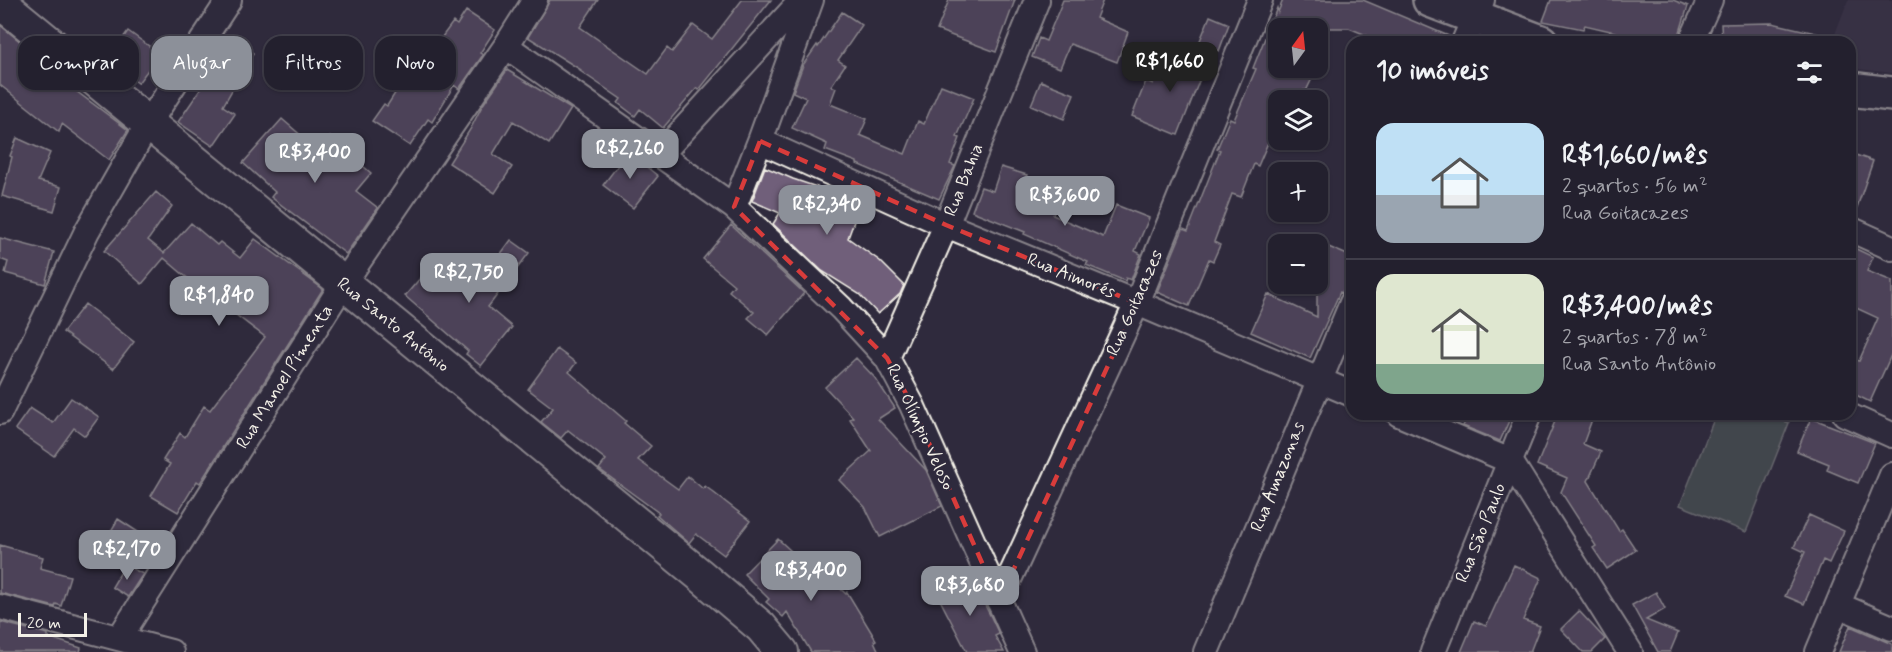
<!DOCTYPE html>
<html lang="pt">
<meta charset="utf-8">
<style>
:root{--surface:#23202e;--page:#2f2d3a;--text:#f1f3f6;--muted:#a3a3aa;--line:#403e4a;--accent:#8c9099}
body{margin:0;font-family:Mynerve,sans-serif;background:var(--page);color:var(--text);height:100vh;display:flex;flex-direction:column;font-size:22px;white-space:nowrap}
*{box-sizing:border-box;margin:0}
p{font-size:20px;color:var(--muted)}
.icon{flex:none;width:33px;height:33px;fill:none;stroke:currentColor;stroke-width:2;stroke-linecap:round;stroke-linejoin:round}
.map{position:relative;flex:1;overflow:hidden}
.side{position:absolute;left:1346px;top:36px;width:510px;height:384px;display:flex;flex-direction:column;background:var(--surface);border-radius:18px;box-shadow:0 2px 4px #0004,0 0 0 2px var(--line)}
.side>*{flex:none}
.top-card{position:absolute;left:18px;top:36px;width:570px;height:54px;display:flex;gap:12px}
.needle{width:39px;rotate:15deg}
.buttons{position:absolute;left:1268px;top:18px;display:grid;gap:12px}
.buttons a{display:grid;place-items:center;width:60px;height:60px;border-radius:12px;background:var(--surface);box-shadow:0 2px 4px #0004,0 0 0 2px var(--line);font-size:30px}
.scale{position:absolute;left:18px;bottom:15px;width:69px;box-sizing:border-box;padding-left:6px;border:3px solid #f4f1e8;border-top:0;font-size:16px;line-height:21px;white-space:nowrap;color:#f4f1e8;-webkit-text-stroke:4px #2f2a3d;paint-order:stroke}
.price{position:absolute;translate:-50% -51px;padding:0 14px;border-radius:12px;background:var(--accent);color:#fff;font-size:20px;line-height:39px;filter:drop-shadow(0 2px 3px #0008)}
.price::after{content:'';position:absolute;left:50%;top:36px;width:18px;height:14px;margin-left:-9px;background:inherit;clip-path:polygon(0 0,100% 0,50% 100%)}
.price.active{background:#222;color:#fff}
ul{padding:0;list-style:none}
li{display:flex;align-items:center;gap:18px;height:150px;padding:0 30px}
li+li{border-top:2px solid var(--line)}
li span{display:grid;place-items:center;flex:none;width:168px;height:120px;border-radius:18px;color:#555}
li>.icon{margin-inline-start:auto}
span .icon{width:72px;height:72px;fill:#fffc;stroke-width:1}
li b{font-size:26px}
h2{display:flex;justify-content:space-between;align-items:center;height:72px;padding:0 30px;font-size:26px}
.tag{padding:0 21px;border-radius:18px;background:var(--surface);box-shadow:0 2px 4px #0004,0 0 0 2px var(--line);font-size:21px;line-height:54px}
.tag.active{background:var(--accent);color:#fff}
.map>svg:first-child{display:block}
</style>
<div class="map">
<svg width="1892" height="652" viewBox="0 0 1892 652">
<rect width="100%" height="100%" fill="#2f2a3d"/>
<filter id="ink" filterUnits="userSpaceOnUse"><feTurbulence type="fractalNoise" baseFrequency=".0167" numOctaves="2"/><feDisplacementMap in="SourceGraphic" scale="12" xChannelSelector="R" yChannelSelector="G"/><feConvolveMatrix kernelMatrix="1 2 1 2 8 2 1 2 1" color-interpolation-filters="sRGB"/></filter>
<g filter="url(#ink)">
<path fill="#423a4f" d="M1848,0H1892V73L1850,68V42H1832Z"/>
<path fill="#586860" stroke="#a6aca4" stroke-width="1.5" d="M1716,414H1766L1789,423L1746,532L1680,505Z"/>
<path fill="#705f7a" stroke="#f4f1e8" stroke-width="1.5" d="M550,0H598L580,27L648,74L667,48L672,52L693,25L712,39L742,0H771L699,90L697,88L663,128L640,109L635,116L618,103L621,99L580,71L581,70L528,37Z
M949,0H1015L996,52L937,30Z
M1063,0H1103L1096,18L1128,32L1117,62L1070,44L1060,68L1032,57L1039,38L1046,41Z
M1283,0H1363L1451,37L1450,42H1383L1349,28H1278V68H1317L1306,91L1304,90L1299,100H1278V119L1258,166L1254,164L1241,197L1232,194L1214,242L1220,245L1213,261L1209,259L1189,306L1157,292L1183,229L1188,231L1220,150L1217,149L1230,118L1234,120L1256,69L1253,68L1277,8L1278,12Z
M1551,0H1673L1688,6L1677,42H1630L1632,36L1585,25L1583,29L1543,21Z
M466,11L495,30L480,53L483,55L459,89L454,85L432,122L428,119L410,146L372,121L384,104L387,106L411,68L416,72L453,22L457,25Z
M842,12L862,25L838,60L845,65L831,86L836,88L830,104L867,119L860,135L905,154L918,121L924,124L941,85L974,98L957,137L960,138L950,164L955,166L939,199L857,164V162L825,150L827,144L792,128L806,98L793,92L803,65L817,45L818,47Z
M1210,16L1229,24L1219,51L1199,43Z
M1772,23L1820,34V42H1722L1721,24Z
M0,25L66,79L64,82L128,130L109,160L62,124L59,132L0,85Z
M128,31L160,54L138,83L107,60Z
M230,40L253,53L223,106L235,114L213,146L178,122L209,77Z
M1166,50L1205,66L1178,135L1132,116L1146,81L1153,84Z
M507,70L571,109L549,144L513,121L493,154L512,167L495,193L449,163L471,128L482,106Z
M1041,81L1074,94L1064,119L1031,105Z
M282,119L318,150L330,137L371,173L356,191L378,208L346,254L271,197L275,192L243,163Z
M17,138L50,153L38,181L61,187L54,211L2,196L12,157L10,156Z
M628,152L658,176L633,208L603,185Z
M1850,153L1873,161L1854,216L1850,215Z
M765,167L793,179L861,202L848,238L880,261L904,285L900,294L878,314L859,294L822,271L773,224L780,213L752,201Z
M1001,167L1027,175L1020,195L1055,210L1053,215L1103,237L1116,205L1149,218L1135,251L1141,254L1131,280L1126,278L1125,281L1086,265L1088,262L1024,234L1025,232L972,211L981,187L993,191Z
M156,192L172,206L148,240L164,253L191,223L217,245L220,242L240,258L255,239L323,289L200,483L197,481L178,512L151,496L170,464L163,460L180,433L185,437L204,406L210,410L265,337L185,276L164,258L142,284L104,251Z
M731,225L804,293L768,335L748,318L754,312L729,291L734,285L703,259Z
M0,238L54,252L45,284L5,273L8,262L0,259Z
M511,240L529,253L488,307L512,327L481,366L466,354L468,351L405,296L434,262L472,293Z
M1317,242L1352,257V272L1342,293L1340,292L1310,358L1251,332L1268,294L1317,317Z
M1850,246L1873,257L1867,271L1892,281V353L1870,402L1850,392V371L1855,360L1859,361L1878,318L1852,306L1850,312Z
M85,304L134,342L113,369L63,332Z
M557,349L576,363L569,372L626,421L624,423L651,446L638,460L678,489L688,476L703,489L705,486L750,521L724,555L696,534L689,543L657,515L659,513L599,469L606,460L568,430L561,438L541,422L553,408L528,389Z
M856,358L875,378L895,408L878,419L926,470L942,506L880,537L865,507L839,480L871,451L850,419L853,417L825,387Z
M71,398L99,417L85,436L74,428L54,456L15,429L30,408L53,423Z
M1469,414H1512L1500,441L1463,426Z
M1558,414H1594L1583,444L1601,452L1588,481L1619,531L1622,529L1636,550L1607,569L1593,548L1596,546L1561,492L1567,478L1537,465Z
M1811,418L1875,443L1858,483L1827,470L1829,464L1797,451Z
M1809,515L1844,531L1829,563L1823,560L1804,604L1785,596L1805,552L1794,547Z
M118,519L158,545L147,561L108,536Z
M778,539L803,562L808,558L846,594L847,592L876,640L874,641L879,652H811L787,612L783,617L766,602L769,599L744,574Z
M0,545L43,557L40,568L70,576L61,606L56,604L55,607L0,593Z
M125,565L143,574L128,597L112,587Z
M1514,565L1541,578L1523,620L1540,626L1530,652H1461L1474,621L1486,626Z
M969,575L991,617L999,634L995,636L1004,652H967L936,592Z
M1656,592L1665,609L1646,620L1678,633L1670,652H1658L1632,605Z
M1579,611L1605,639L1592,652H1583L1561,629Z
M0,622L48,634V637L81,648L80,652H0Z
M1850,626L1892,644V652H1839Z"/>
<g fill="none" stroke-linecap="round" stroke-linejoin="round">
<defs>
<path id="minor" d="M1464,42L1482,0
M1691,42L1710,0
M506,46L734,207L841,308L887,358L912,405L1022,652
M760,141L946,225L1137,303L1352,394
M661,154L802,0
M734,207L760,141L811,0
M1850,229L1892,248
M887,358L946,225L1037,0
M0,412L87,231L148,124L229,0
M1399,414L1510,461L1630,652
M1845,414L1892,435
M999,601L1137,303L1260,0
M1838,605L1892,628
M0,607L171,652
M120,637L343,284L506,46L535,0
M1206,652L1352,303
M1433,652L1529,414
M1818,652L1892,475"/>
<path id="tertiary" d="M0,2L700,575L761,627L782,652"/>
<path id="secondary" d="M1430,0L1541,42
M1850,89L1892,94"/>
</defs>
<use href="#minor" stroke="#f4f1e8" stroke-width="28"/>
<use href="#tertiary" stroke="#f4f1e8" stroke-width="36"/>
<use href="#secondary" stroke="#f4f1e8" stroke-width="38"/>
<use href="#minor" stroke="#2f2a3d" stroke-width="24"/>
<use href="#tertiary" stroke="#2f2a3d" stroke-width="32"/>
<use href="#secondary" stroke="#2f2a3d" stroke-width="33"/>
</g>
</g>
<path d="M0 0H1892V652H0ZM760,141L946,225L1137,303L999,601L912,405L887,358L734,207Z" fill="#2f2a3d" fill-opacity=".55" fill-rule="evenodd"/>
<path fill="none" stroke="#d93c3b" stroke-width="4.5" stroke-dasharray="12 8" stroke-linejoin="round" d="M760,141L946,225L1137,303L999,601L912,405L887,358L734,207Z"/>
<g text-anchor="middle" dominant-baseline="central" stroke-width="5" stroke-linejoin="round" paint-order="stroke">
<g font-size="18" fill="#f4f1e8" stroke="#2f2a3d">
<text transform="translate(964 180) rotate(-68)">Rua Bahia</text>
<text transform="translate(1071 276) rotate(22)">Rua Aimorés</text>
<text transform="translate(1135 303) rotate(-66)">Rua Goitacazes</text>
<text transform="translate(393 325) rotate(39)">Rua Santo Antônio</text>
<text transform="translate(285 377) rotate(-58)">Rua Manoel Pimenta</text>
<text transform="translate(920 427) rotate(65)">Rua Olímpio Veloso</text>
<text transform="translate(1278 477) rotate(-68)">Rua Amazonas</text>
<text transform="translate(1481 533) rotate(-68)">Rua São Paulo</text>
</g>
</g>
</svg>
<div class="buttons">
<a><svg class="needle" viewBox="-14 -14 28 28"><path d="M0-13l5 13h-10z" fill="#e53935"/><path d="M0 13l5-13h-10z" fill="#a3a3aa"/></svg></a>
<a><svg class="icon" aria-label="layers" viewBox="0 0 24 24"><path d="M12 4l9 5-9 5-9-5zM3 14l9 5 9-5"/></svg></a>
<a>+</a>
<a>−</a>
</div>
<div class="scale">20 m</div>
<b class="price active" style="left:1170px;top:93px">R$1,660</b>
<b class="price" style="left:630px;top:180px">R$2,260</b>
<b class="price" style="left:315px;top:184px">R$3,400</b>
<b class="price" style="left:1065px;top:227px">R$3,600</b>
<b class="price" style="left:827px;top:236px">R$2,340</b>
<b class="price" style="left:469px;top:304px">R$2,750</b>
<b class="price" style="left:219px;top:327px">R$1,840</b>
<b class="price" style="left:127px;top:581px">R$2,170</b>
<b class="price" style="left:811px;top:602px">R$3,400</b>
<b class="price" style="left:970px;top:617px">R$3,680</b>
<div class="top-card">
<a class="tag">Comprar</a>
<a class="tag active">Alugar</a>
<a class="tag">Filtros</a>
<a class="tag">Novo</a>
</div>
<section class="side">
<h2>10 imóveis<svg class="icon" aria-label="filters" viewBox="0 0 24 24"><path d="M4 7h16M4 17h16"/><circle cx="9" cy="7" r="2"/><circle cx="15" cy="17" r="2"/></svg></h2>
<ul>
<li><span style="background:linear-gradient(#bfe0f5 60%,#9aa5b1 0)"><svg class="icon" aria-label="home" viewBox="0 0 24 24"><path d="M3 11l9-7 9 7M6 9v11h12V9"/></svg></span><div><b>R$1,660/mês</b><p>2 quartos · 56 m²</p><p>Rua Goitacazes</p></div></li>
<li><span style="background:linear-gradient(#dfe7d0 75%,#7fa58c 0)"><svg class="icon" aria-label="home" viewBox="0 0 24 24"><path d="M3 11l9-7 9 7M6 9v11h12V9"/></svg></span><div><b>R$3,400/mês</b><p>2 quartos · 78 m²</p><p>Rua Santo Antônio</p></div></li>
</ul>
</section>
</div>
